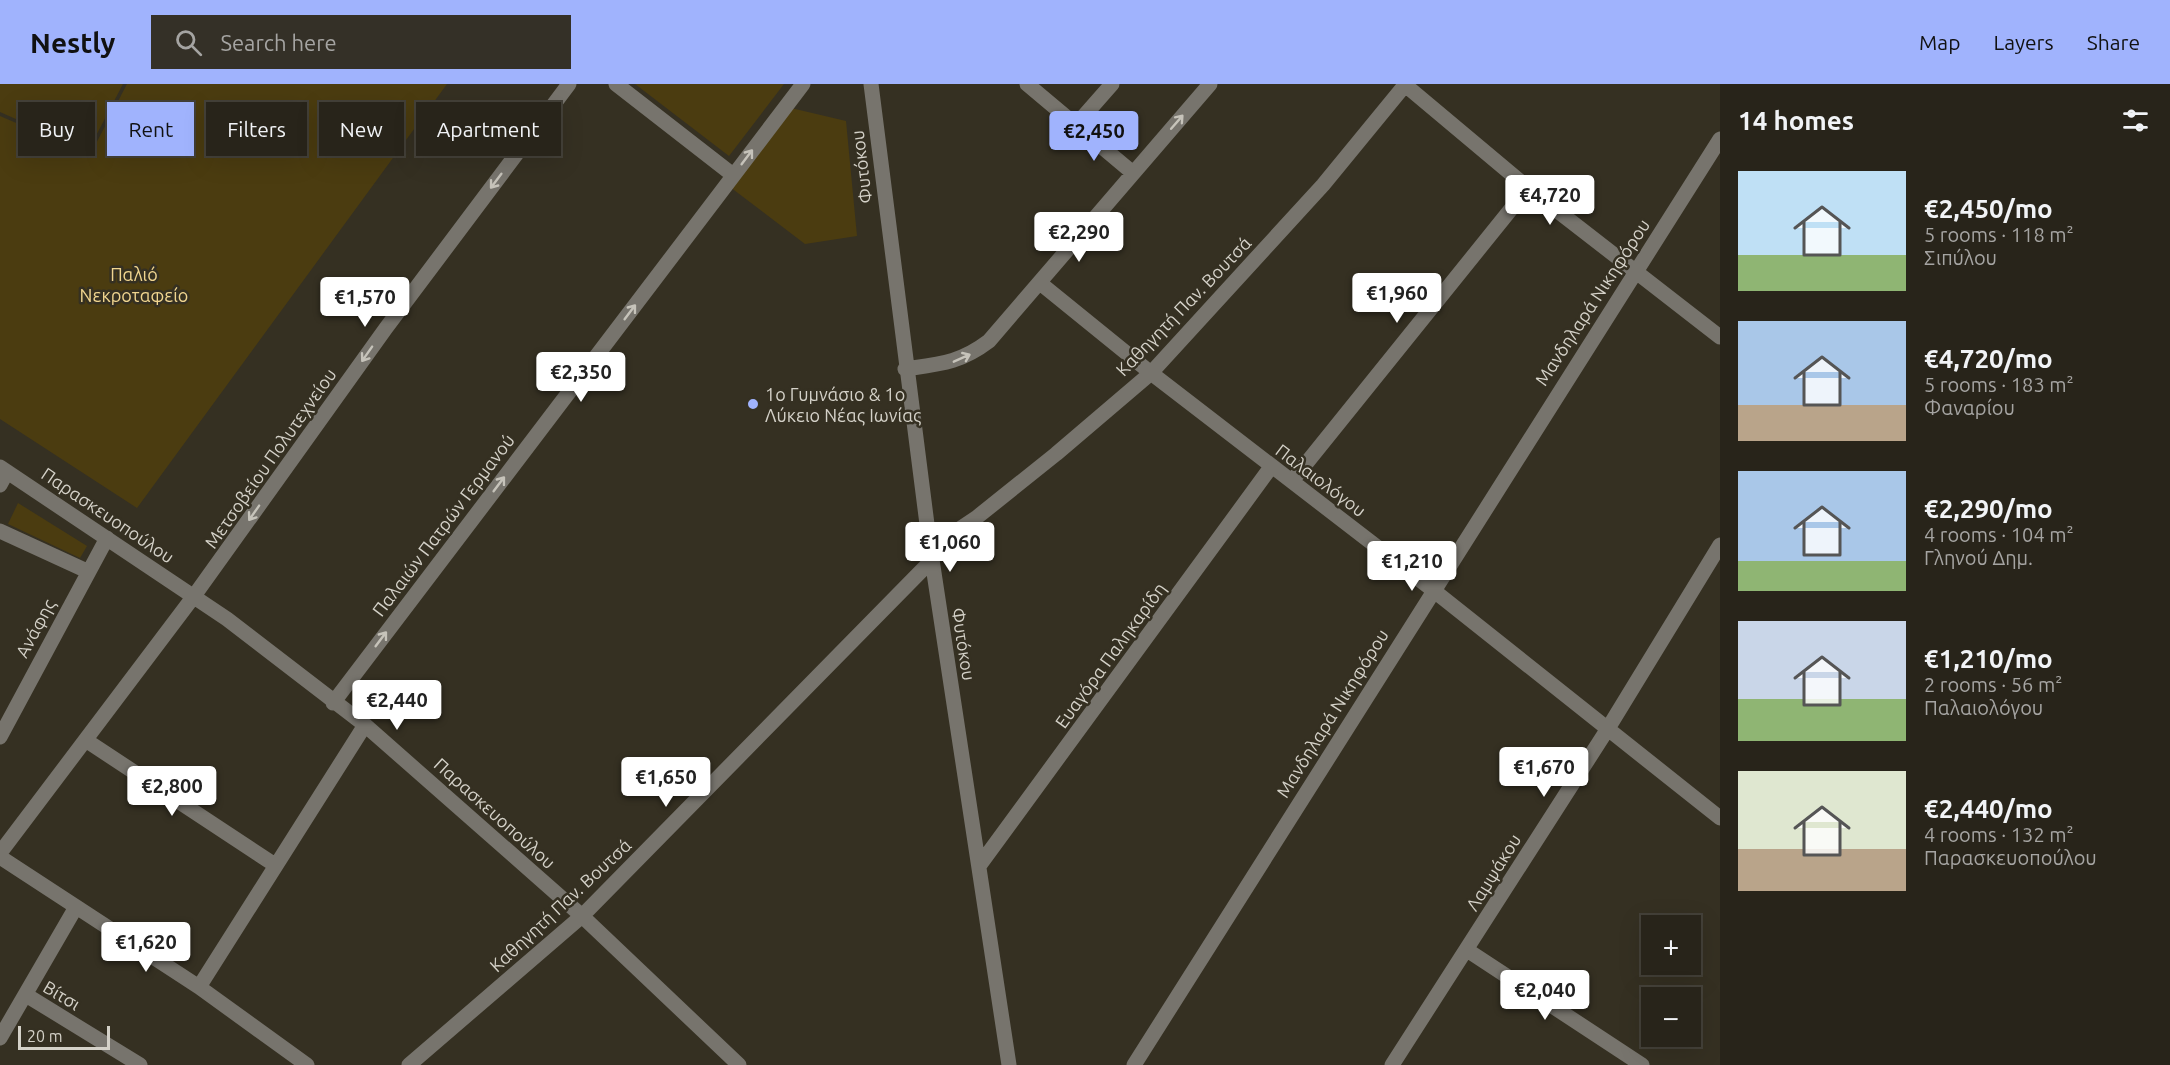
<!DOCTYPE html>
<meta charset="utf-8">
<style>
:root{--surface:#28241a;--page:#343027;--text:#f1f3f6;--muted:#a5a4a2;--line:#444139;--accent:#a0b3fd}
body{margin:0;font-family:Ubuntu,sans-serif;background:var(--page);color:var(--text);height:100vh;display:flex;flex-direction:column;font-size:22px;white-space:nowrap}
*{box-sizing:border-box;margin:0}
p{font-size:20px;color:var(--muted)}
.icon{flex:none;width:33px;height:33px;fill:none;stroke:currentColor;stroke-width:2;stroke-linecap:round;stroke-linejoin:round}
.map{position:relative;flex:1;overflow:hidden}
.details{display:flex;flex-direction:column;background:var(--surface);width:450px}
.details>*{flex:none}
.top-card{position:absolute;left:18px;top:18px;width:570px;height:54px;display:flex;gap:12px}
.fabs{position:absolute;left:1641px;top:831px;display:grid;gap:12px}
.fabs a{display:grid;place-items:center;width:60px;height:60px;border-radius:0px;background:var(--surface);box-shadow:0 6px 24px #0002,0 0 0 2px var(--line);font-size:30px}
.scale{position:absolute;left:18px;bottom:15px;width:92px;box-sizing:border-box;padding-left:6px;border:3px solid #d4d1c8;border-top:0;font-size:16px;line-height:21px;white-space:nowrap;color:#d4d1c8;-webkit-text-stroke:4px #353022;paint-order:stroke}
.price{position:absolute;translate:-50% -51px;padding:0 14px;border-radius:6px;background:#fff;color:#222;font-size:20px;line-height:39px;filter:drop-shadow(0 2px 3px #0008)}
.price::after{content:'';position:absolute;left:50%;top:36px;width:18px;height:14px;margin-left:-9px;background:inherit;clip-path:polygon(0 0,100% 0,50% 100%)}
.price.current{background:var(--accent);color:#111}
ul{padding:0;list-style:none}
li{display:flex;align-items:center;gap:18px;height:150px;padding:0 18px}
li span{display:grid;place-items:center;flex:none;width:168px;height:120px;border-radius:0px;color:#555}
li>.icon{margin-inline-start:auto}
span .icon{width:72px;height:72px;fill:#fffc;stroke-width:1}
li b{font-size:26px}
h2{display:flex;justify-content:space-between;align-items:center;height:72px;padding:0 18px;font-size:26px}
.chip{padding:0 21px;border-radius:0px;background:var(--surface);box-shadow:0 6px 24px #0002,0 0 0 2px var(--line);font-size:21px;line-height:54px}
.chip.current{background:var(--accent);color:#111}
header{display:flex;align-items:center;gap:36px;box-sizing:border-box;height:84px;padding:0 30px;background:var(--accent);color:#111}
header strong{font-size:28px}
nav{display:flex;gap:33px;margin-inline-start:auto;font-size:21px}
.search{width:420px;height:54px;background:var(--page);display:flex;align-items:center;gap:15px;box-sizing:border-box;padding:0 21px;border-radius:0px;color:var(--muted);font-size:22px}
main{display:flex;flex:1;min-height:0}
.map>svg:first-child{display:block}
</style>
<header>
<strong>Nestly</strong>
<div class="search"><svg class="icon" aria-label="search" viewBox="0 0 24 24"><circle cx="10" cy="10" r="6"/><path d="M15 15l6 6"/></svg>Search here</div>
<nav><a>Map</a><a>Layers</a><a>Share</a></nav>
</header>
<main>
<div class="map">
<svg width="1720" height="981" viewBox="0 0 1720 981">
<rect width="100%" height="100%" fill="#353022"/>
<path fill="#4b3c10" d="M0,0H123L88,67L0,28Z
M127,0H447L137,424L0,335V32L90,71Z
M635,0H784L729,72Z
M791,24L846,37L857,152L805,160L730,103Z
M18,419L87,462L80,474L8,440Z"/>
<g fill="none" stroke-linecap="round" stroke-linejoin="round">
<path stroke="#77746d" stroke-width="15" d="M616,0L733,91
M871,0L929,456L1009,981
M1027,0L1133,89
M1404,0L1528,104L1720,253
M1076,41L1112,0
M1040,199L1151,289L1433,506L1720,734
M905,285C940,280 960,279 989,257L1210,0
M0,383L227,535L365,641L582,832L739,981
M1292,397L1528,104
M0,401L7,388
M0,447L87,487
M929,456L955,448L976,434L1056,370L1151,289L1323,101L1405,1
M333,619L803,0
M0,653L107,454
M87,657L275,781
M0,769L194,512L386,244L569,0
M0,773L199,903L307,981
M979,782L1271,383
M1467,866L1642,981
M199,903L365,641
M26,911L140,981
M0,954L76,823
M409,981L582,832L932,476
M1134,981L1720,55
M1392,981L1607,646L1720,461"/>
</g>
<defs><path id="oneway-shaft" d="M-6 0H5M1.5-3L5.5 0L1.5 3" fill="none" stroke-width="1.6" stroke-linecap="round" stroke-linejoin="round" transform="scale(1.5)"/></defs>
<g stroke="#c6c3ba">
<use href="#oneway-shaft" transform="translate(1177 38) rotate(-49)"/>
<use href="#oneway-shaft" transform="translate(747 73) rotate(-53)"/>
<use href="#oneway-shaft" transform="translate(496 97) rotate(127)"/>
<use href="#oneway-shaft" transform="translate(630 228) rotate(-53)"/>
<use href="#oneway-shaft" transform="translate(367 270) rotate(125)"/>
<use href="#oneway-shaft" transform="translate(962 274) rotate(-24)"/>
<use href="#oneway-shaft" transform="translate(499 400) rotate(-53)"/>
<use href="#oneway-shaft" transform="translate(254 429) rotate(125)"/>
<use href="#oneway-shaft" transform="translate(381 555) rotate(-53)"/>
</g>
<circle fill="#a0b3fd" stroke="#353022" stroke-width="2" cx="753" cy="320" r="6"/>
<g text-anchor="middle" dominant-baseline="central" stroke-width="5" stroke-linejoin="round" paint-order="stroke">
<g font-size="18" fill="#d4d1c8" stroke="#353022">
<text transform="translate(861 83) rotate(-97)">Φυτόκου</text>
<text transform="translate(1592 218) rotate(-57)">Μανδηλαρά Νικηφόρου</text>
<text transform="translate(1183 222) rotate(-46)">Καθηγητή Παν. Βουτσά</text>
<text transform="translate(270 374) rotate(-55)">Μετσοβείου Πολυτεχνείου</text>
<text transform="translate(1321 396) rotate(37)">Παλαιολόγου</text>
<text transform="translate(108 431) rotate(34)">Παρασκευοπούλου</text>
<text transform="translate(443 441) rotate(-53)">Παλαιών Πατρών Γερμανού</text>
<text transform="translate(35 544) rotate(-62)">Ανάφης</text>
<text transform="translate(964 560) rotate(81)">Φυτόκου</text>
<text transform="translate(1110 571) rotate(-54)">Ευαγόρα Παληκαρίδη</text>
<text transform="translate(1332 629) rotate(-58)">Μανδηλαρά Νικηφόρου</text>
<text transform="translate(495 729) rotate(42)">Παρασκευοπούλου</text>
<text transform="translate(1493 788) rotate(-58)">Λαμψάκου</text>
<text transform="translate(560 821) rotate(-43)">Καθηγητή Παν. Βουτσά</text>
<text transform="translate(62 911) rotate(31)">Βίτσι</text>
</g>
<g font-size="18" fill="#f0d58f" stroke="#353022">
<text x="134" y="190">Παλιό<tspan x="134" dy="21">Νεκροταφείο</tspan></text>
</g>
<g font-size="18" fill="#d4d1c8" stroke="#353022" text-anchor="start">
<text x="765" y="310">1ο Γυμνάσιο &amp; 1ο<tspan x="765" dy="21">Λύκειο Νέας Ιωνίας</tspan></text>
</g>
</g>
</svg>
<div class="fabs">
<a>+</a>
<a>−</a>
</div>
<div class="scale">20 m</div>
<b class="price current" style="left:1094px;top:78px">€2,450</b>
<b class="price" style="left:1550px;top:142px">€4,720</b>
<b class="price" style="left:1079px;top:179px">€2,290</b>
<b class="price" style="left:1397px;top:240px">€1,960</b>
<b class="price" style="left:365px;top:244px">€1,570</b>
<b class="price" style="left:581px;top:319px">€2,350</b>
<b class="price" style="left:950px;top:489px">€1,060</b>
<b class="price" style="left:1412px;top:508px">€1,210</b>
<b class="price" style="left:397px;top:647px">€2,440</b>
<b class="price" style="left:1544px;top:714px">€1,670</b>
<b class="price" style="left:666px;top:724px">€1,650</b>
<b class="price" style="left:172px;top:733px">€2,800</b>
<b class="price" style="left:146px;top:889px">€1,620</b>
<b class="price" style="left:1545px;top:937px">€2,040</b>
<div class="top-card">
<a class="chip">Buy</a>
<a class="chip current">Rent</a>
<a class="chip">Filters</a>
<a class="chip">New</a>
<a class="chip">Apartment</a>
</div>
</div>
<section class="details">
<h2>14 homes<svg class="icon" aria-label="filters" viewBox="0 0 24 24"><path d="M4 7h16M4 17h16"/><circle cx="9" cy="7" r="2"/><circle cx="15" cy="17" r="2"/></svg></h2>
<ul>
<li><span style="background:linear-gradient(#bfe0f5 70%,#8fb573 0)"><svg class="icon" aria-label="home" viewBox="0 0 24 24"><path d="M3 11l9-7 9 7M6 9v11h12V9"/></svg></span><div><b>€2,450/mo</b><p>5 rooms · 118 m²</p><p>Σιπύλου</p></div></li>
<li><span style="background:linear-gradient(#a9c7e8 70%,#b9a48a 0)"><svg class="icon" aria-label="home" viewBox="0 0 24 24"><path d="M3 11l9-7 9 7M6 9v11h12V9"/></svg></span><div><b>€4,720/mo</b><p>5 rooms · 183 m²</p><p>Φαναρίου</p></div></li>
<li><span style="background:linear-gradient(#a9c7e8 75%,#8fb573 0)"><svg class="icon" aria-label="home" viewBox="0 0 24 24"><path d="M3 11l9-7 9 7M6 9v11h12V9"/></svg></span><div><b>€2,290/mo</b><p>4 rooms · 104 m²</p><p>Γληνού Δημ.</p></div></li>
<li><span style="background:linear-gradient(#c9d6e8 65%,#8fb573 0)"><svg class="icon" aria-label="home" viewBox="0 0 24 24"><path d="M3 11l9-7 9 7M6 9v11h12V9"/></svg></span><div><b>€1,210/mo</b><p>2 rooms · 56 m²</p><p>Παλαιολόγου</p></div></li>
<li><span style="background:linear-gradient(#dfe7d0 65%,#b9a48a 0)"><svg class="icon" aria-label="home" viewBox="0 0 24 24"><path d="M3 11l9-7 9 7M6 9v11h12V9"/></svg></span><div><b>€2,440/mo</b><p>4 rooms · 132 m²</p><p>Παρασκευοπούλου</p></div></li>
</ul>
</section>
</main>
